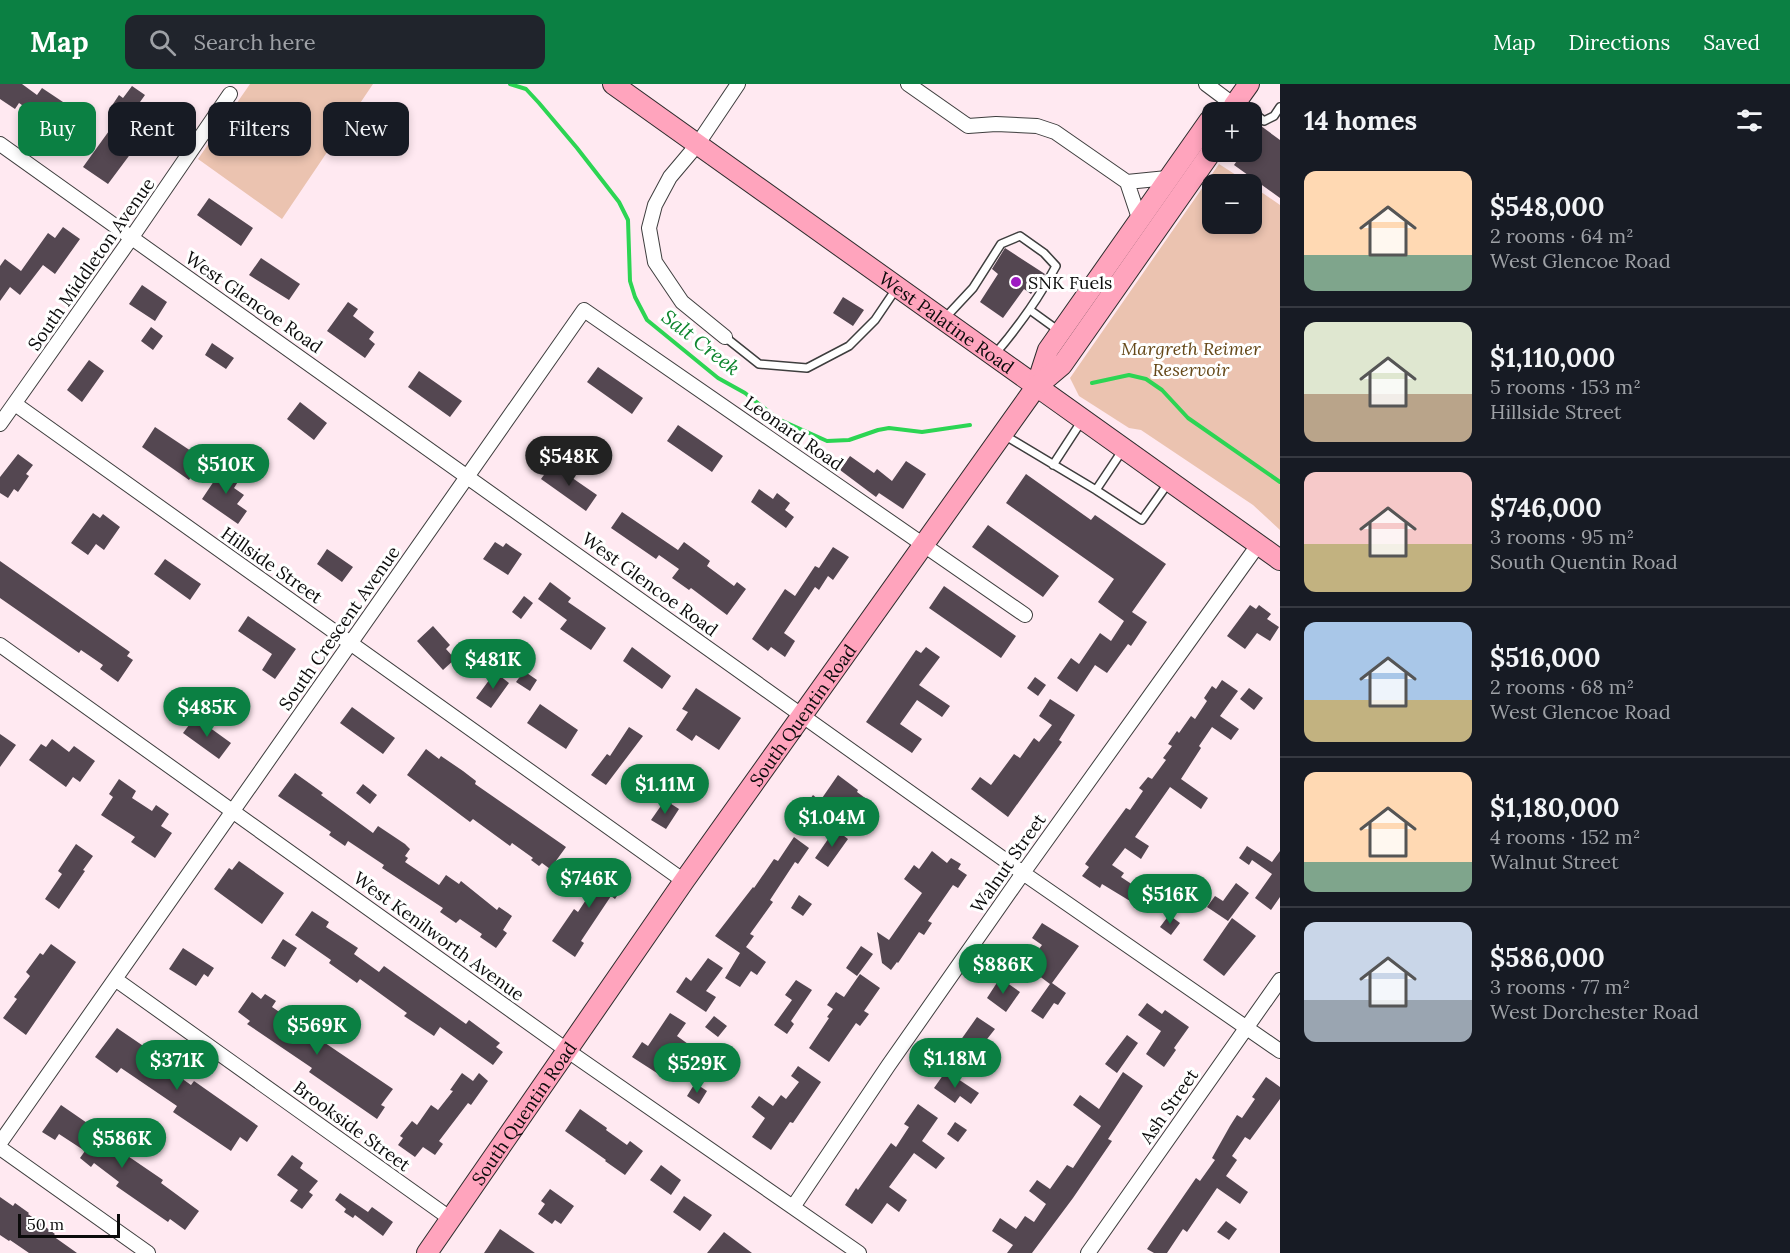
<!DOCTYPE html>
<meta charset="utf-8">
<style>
:root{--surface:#171b24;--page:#20242c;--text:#f1f3f6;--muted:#9ea1a6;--line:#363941;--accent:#0b8043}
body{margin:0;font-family:Lora,serif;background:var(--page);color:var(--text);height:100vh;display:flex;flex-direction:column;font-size:22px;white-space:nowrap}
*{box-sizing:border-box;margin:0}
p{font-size:20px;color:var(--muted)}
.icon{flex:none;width:33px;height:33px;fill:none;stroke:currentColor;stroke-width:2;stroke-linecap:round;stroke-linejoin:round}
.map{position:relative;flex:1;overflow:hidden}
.sheet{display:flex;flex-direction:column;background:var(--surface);width:510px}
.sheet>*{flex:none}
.guide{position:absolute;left:18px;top:18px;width:570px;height:54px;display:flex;gap:12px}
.buttons{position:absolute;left:1202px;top:18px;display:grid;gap:12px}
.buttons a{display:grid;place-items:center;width:60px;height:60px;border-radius:12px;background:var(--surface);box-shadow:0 3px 9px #0003;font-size:30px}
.scale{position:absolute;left:18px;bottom:15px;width:102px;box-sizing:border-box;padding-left:6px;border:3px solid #0b0b0b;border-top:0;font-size:16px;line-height:21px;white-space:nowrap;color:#0b0b0b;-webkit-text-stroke:4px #fff;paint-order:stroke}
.price{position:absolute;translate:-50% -51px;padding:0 14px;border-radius:21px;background:var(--accent);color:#fff;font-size:20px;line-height:39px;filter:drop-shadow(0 2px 3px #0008)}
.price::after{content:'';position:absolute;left:50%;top:36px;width:18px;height:14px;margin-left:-9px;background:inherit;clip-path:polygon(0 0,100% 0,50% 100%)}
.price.active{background:#222;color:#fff}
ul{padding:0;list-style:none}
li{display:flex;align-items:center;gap:18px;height:150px;padding:0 24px}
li+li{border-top:2px solid var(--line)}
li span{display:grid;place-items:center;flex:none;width:168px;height:120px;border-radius:12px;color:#555}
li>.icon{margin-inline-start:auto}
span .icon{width:72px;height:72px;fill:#fffc;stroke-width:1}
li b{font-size:26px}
h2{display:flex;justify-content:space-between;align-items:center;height:72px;padding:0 24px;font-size:26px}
.pill{padding:0 21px;border-radius:12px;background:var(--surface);box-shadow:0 3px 9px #0003;font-size:21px;line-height:54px}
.pill.active{background:var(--accent);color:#fff}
header{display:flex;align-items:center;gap:36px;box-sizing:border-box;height:84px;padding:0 30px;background:var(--accent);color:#fff}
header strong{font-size:28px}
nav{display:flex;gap:33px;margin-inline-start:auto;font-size:21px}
.search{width:420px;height:54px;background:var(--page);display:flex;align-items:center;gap:15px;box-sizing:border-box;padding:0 21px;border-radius:12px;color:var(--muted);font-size:22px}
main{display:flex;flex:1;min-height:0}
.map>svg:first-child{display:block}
</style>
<header>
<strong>Map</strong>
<div class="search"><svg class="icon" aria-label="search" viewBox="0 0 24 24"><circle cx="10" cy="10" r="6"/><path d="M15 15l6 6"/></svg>Search here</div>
<nav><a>Map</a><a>Directions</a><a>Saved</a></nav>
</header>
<main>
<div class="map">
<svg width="1280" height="1169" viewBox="0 0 1280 1169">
<rect width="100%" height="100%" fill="#ffe9f1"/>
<path fill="#ebc3b0" d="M250,0H373L282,135L198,75Z
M1219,80L1250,100H1212V140H1251V101L1280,121V446L1253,421L1141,346L1129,344L1079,312L1070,294Z"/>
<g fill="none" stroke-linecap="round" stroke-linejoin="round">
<path stroke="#2cd553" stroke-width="4" d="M510,0L526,5L539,19L577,64L619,118L628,136L630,197L635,213L647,236L718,294L745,309L778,335L827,357L849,356L878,346L889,344L922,348L970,341
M1092,299L1129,291L1146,295L1162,306L1188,334L1280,398"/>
</g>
<path fill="#544751" d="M0,0H22L37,11L42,4L72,24L53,52L35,40L39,33L19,19L15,25L0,15Z
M132,2L145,11L130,32L149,45L108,100L83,83L114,40L110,38L116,30L109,26L119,11L123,14Z
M1261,42L1280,56V114L1234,81L1243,68H1251V57Z
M209,114L253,144L241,162L197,131Z
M63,143L80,155L55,190L43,181L20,211L10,203L0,217V182L5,175L21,187L48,149L55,154Z
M1005,164L1045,190L1031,210L1024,205L1003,234L980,218L998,190L992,185Z
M261,174L300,200L289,216L249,191Z
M142,201L167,218L155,237L129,220Z
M843,213L864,226L853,242L833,229Z
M348,218L358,225L353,232L374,248L369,255L375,260L365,274L327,247Z
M151,243L163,252L153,266L141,257Z
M212,259L234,274L226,285L205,271Z
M89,276L104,287L82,318L67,306Z
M598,283L643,314L632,330L587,298Z
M419,287L462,317L450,333L408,303Z
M300,318L327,339L314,356L287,335Z
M678,341L723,372L712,388L667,357Z
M155,343L203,375L189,396L142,363Z
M18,370L33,381L26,390L29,392L18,408L14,405L8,414L0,409V393Z
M850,372L874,389L877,385L892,397L906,377L926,390L903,425L879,409L876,413L840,386Z
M552,380L597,411L586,427L541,395Z
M224,382L241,393L234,404L244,411L237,420L247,427L238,440L202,415Z
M1026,390L1091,436L1095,431L1166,480L1132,528L1147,538L1131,562L1128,560L1107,589L1095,581L1077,608L1057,594L1071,574L1079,580L1100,549L1111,557L1124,537L1098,518L1114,495L1006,419Z
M759,405L773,415L777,409L790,419L785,426L794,433L786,444L751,418Z
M622,428L678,466L684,458L710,477L707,482L734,502L737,498L746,505L727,531L691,504L689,506L672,494L679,485L659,471L656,475L611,444Z
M93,429L100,434L103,430L120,443L104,466L96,460L88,471L71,459Z
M988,441L1059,492L1043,513L972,463Z
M495,458L503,463L506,459L522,470L508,491L483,475Z
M833,463L849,473L833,496L828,492L819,506L815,503L784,549L795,557L785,573L771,563L768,567L752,555L785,505L795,512L815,482L819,484Z
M327,465L353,483L342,498L317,480Z
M165,475L201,500L190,516L154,490Z
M0,477L130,568L127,572L133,576L118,598L100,585L103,581L81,566L79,569L0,514Z
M550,498L571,514L568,518L606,544L591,566L560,545L567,536L538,515Z
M944,502L1016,552L1001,574L929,524Z
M524,512L533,519L521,535L512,528Z
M1250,521L1256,525L1259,521L1271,530L1267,535L1279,543L1270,557L1257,549L1245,565L1227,552Z
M248,532L296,565L275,595L262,586L272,570L238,547Z
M433,542L450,561L446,565L455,575L443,586L417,557Z
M632,563L671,592L662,605L623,577Z
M926,563L940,573L919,601L950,622L942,633L917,616L900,640L922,655L912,669L866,638L916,566L921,569Z
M524,587L537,596L530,607L516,598Z
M495,588L509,599L491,624L476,614Z
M1035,593L1046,601L1038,612L1027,604Z
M1222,596L1238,607L1220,632L1239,645L1231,656L1212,643L1199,662L1201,664L1181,695L1208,714L1201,725L1170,703L1135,753L1149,762L1141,775L1125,764L1112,781L1124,789L1121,793L1139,805L1130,817L1102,800L1100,804L1082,792L1089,783L1085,780L1126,724L1130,726L1143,707L1139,704L1148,693L1152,695L1166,676L1163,674L1172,662L1168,660L1177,647L1179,649L1191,632L1195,635L1207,617L1204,614L1212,602L1216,605Z
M696,604L741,634L719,666L696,651L692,657L676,646L688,628L682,625Z
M1249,604L1263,614L1254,626L1240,615Z
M1050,615L1075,631L1059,656L1062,658L1008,733L971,705L980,693L991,701L1014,670L1020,674L1034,654L1039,658L1052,641L1039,632Z
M540,620L578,646L566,665L527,639Z
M352,623L395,654L383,670L340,639Z
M195,633L231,659L219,675L183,649Z
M629,643L643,652L606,701L591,691L607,670L610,672Z
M0,650L16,661L0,683Z
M52,655L69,668L74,662L95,677L80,698L73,693L66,703L29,676L41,660L46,663Z
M426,665L439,675L441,672L463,687L476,697L475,700L566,763L550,785L542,779L539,782L531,776L533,774L512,759L510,762L473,735L470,738L407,691Z
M295,689L323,709L321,711L373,749L378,742L405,760L410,765L405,772L408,774L405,778L439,801L446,791L459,800L461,797L497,826L499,823L512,832L503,846L507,849L496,864L480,853L482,850L460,835L456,839L440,828L443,824L382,784L384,781L348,757L345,762L329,751L331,748L278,712Z
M838,691L858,706L857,708L872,719L863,731L843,716L840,721L835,718L817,742L800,729L813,711L820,717Z
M119,695L136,707L132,714L152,727L156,721L169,730L161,742L172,749L155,774L131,758L135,753L101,731L113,713L109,710Z
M363,700L377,711L370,720L356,709Z
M665,716L679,725L666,745L651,736Z
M835,745L848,755L828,783L815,774Z
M794,753L809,764L798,780L795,778L770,816L773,818L750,850L754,852L746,863L766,878L757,891L751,887L740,903L725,894L740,869L715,852L753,803L754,804L774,775L778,777Z
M76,760L93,772L83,786L85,787L59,825L45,815L62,790L58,787Z
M1247,762L1272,778L1280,767V813L1271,826L1255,814L1272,790L1252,776L1249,781L1239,774Z
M932,767L947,779L951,774L961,780L958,785L967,791L958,804L953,801L928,837L932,839L924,851L919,848L898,879L897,878L891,886L882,879L877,848L889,856L922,809L904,795L914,781L919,785Z
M239,777L284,809L262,840L214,805L229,784L232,786Z
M597,778L627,797L615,815L611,812L581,857L584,859L575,873L552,857L574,825L578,828L595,802L586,795Z
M1236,799L1249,809L1228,837L1207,823L1215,812L1223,817Z
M799,811L812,820L803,832L791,824Z
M312,827L329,838L326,843L358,864L354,870L379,888L384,882L466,940L469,936L500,959L496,963L503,968L493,981L440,943L434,952L404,932L407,929L360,895L357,899L329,879L331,876L295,851Z
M1169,831L1180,839L1171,851L1160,843Z
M1232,834L1256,852L1224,892L1203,876Z
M1042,839L1079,862L1052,899L1066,909L1058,921L1054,919L1043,935L1031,927L1050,900L1026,882L1042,861L1032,854Z
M283,855L297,864L285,883L271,874Z
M51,860L76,878L26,951L3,934L17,915L14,913L30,892L26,888L40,869L43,871Z
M861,862L873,870L857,892L846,884Z
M183,864L214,884L208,893L204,890L196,902L169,885Z
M708,874L723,884L706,907L716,913L706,928L676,908L686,893L691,897Z
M860,890L880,904L864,927L869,930L860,942L856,939L829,978L809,964L829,934L827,933L833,925L827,921L836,908L844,913Z
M1000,894L1020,908L1006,928L987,914Z
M796,896L812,906L791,937L794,940L787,950L774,941L792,916L785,911Z
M252,908L261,915L265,910L276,917L272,923L393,1005L381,1021L385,1023L377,1035L309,988L312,984L247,940L250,937L238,928Z
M1147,919L1162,930L1165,926L1189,943L1174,964L1176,966L1164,983L1146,970L1161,947L1138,931Z
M670,929L686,939L677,952L702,970L693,982L675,969L660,991L632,973L642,958L648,962Z
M714,932L727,942L718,953L705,943Z
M977,933L995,945L969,978L953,967Z
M117,944L177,985L174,989L191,1001L194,997L258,1042L247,1058L240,1053L231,1067L173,1028L177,1022L121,984L117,989L95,973Z
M1127,951L1138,959L1117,989L1105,980Z
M798,982L821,998L793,1039L790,1038L771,1066L752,1053L765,1034L751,1023L759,1012L773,1022L781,1011L786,1015L799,998L791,992Z
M946,987L979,1009L971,1020L960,1012L955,1019L934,1004Z
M1123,988L1143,1002L1108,1055L1112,1057L1073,1114L1032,1169H1007L1013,1161L992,1147L1000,1134L1016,1145L1025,1132L1034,1138L1046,1120L1029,1107L1037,1096L1050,1105L1067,1081L1073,1084L1101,1042L1073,1021L1080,1011L1099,1025Z
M462,989L473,997L479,989L488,997L471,1021L468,1019L439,1057L443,1060L435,1071L423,1063L415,1073L398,1061L403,1054L400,1052L412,1037L417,1041L431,1021L438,1026L453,1007L450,1006Z
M1266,993L1280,1003V1015L1250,1056L1245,1053L1232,1072L1237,1076L1226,1092L1248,1108L1240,1120L1217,1104L1187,1148L1183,1145L1167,1169H1154L1147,1165L1196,1094L1200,1097L1215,1076L1212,1074L1230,1042L1237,1031L1242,1034L1255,1015L1252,1013Z
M695,999L707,1007L699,1020L687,1012Z
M918,1020L938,1034L922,1057L945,1074L936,1085L914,1069L889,1103L907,1116L899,1128L887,1119L872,1140L845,1121L856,1104L858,1106L891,1059L896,1063L909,1043L904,1040Z
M61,1021L90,1041L87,1045L108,1060L110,1057L120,1064L119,1066L163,1096L161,1099L199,1127L185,1146L170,1135L168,1138L116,1102L119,1098L94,1079L91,1083L80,1074L85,1067L59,1050L55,1056L42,1048Z
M580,1025L607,1044L606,1046L627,1061L630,1057L643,1067L625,1091L605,1077L606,1076L565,1047Z
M955,1038L967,1046L958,1058L947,1050Z
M292,1071L303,1079L300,1084L318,1097L309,1108L313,1111L302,1125L290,1117L298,1106L277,1091Z
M661,1081L681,1096L671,1111L650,1096Z
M550,1105L574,1122L561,1140L555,1136L552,1140L538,1130L545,1120L541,1117Z
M340,1109L368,1128L372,1123L393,1138L383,1152L355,1131L353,1134L344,1128L346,1125L335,1116Z
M684,1112L712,1131L700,1147L673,1128Z
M0,1113L13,1122L15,1119L29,1129L28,1130L55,1150L53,1152L77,1169H29L10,1156L9,1157L0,1151Z
M1226,1137L1237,1145L1229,1156L1217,1148Z
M500,1145L535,1169H484Z
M724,1148L752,1169H707Z"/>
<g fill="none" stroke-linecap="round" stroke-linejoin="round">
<defs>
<path id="lane" d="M1240,18L1264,37L1274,32L1280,23
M1030,226L1059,247
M945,234L973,204L1001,160L1020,152L1044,169L1056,182C1039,214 1019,242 995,270
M725,253L759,280L807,284L849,262L875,236L896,205
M1004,351L1096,406L1122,367
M1053,381L1081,338
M1096,406L1142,436L1169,398"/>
<path id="street" d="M908,0L968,42L996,40L1037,42L1055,48L1127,98L1139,134
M1206,0L1234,21
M0,60L1023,789L1280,967
M1127,98L1167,94
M725,253L682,218L655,178L649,144L655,121L670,93L697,61L738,0
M15,320L684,797
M0,340L132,153L230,10
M0,561L568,967L859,1169
M115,895L451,1135
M0,1059L584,226L1025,531
M0,1064L148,1169
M793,1123L888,982L1023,789L1258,461
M1088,1169L1280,896"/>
<g id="secondary">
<path id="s1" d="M613,0L1280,476"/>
<path d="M1232,28L1234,21L1249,0"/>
<path d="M1036,303L1048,266L1209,37L1212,34"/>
<path id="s2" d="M427,1169L684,797L1036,303L1062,281L1212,67"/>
</g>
</defs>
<use href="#lane" stroke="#3e3e3e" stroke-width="10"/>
<use href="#street" stroke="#3e3e3e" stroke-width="16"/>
<use href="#secondary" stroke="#2d2d2d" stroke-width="22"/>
<use href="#lane" stroke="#fff" stroke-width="7"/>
<use href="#street" stroke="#fff" stroke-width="14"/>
<use href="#secondary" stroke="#ffa4bd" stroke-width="20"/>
</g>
<circle fill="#9e1bc2" stroke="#fff" stroke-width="2" cx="1016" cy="198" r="6"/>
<g text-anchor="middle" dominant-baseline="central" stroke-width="6" stroke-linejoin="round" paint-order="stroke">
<g font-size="18" fill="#0b0b0b" stroke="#fff">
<text transform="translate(91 180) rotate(-55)">South Middleton Avenue</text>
<text transform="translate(254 218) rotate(35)">West Glencoe Road</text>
<text stroke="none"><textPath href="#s1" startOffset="410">West Palatine Road</textPath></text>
<text transform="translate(794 349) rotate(35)">Leonard Road</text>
<text transform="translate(272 481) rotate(35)">Hillside Street</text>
<text transform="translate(650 500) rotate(36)">West Glencoe Road</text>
<text transform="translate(339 544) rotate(-55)">South Crescent Avenue</text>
<text stroke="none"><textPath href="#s2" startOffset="656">South Quentin Road</textPath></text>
<text transform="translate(1008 779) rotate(-55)">Walnut Street</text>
<text transform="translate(439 852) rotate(36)">West Kenilworth Avenue</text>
<text transform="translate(1169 1022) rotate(-55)">Ash Street</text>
<text stroke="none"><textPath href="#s2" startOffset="170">South Quentin Road</textPath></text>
<text transform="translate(352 1042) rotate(36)">Brookside Street</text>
</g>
<g font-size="18" fill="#0b0b0b" stroke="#fff" text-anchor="start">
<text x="1028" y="198">SNK Fuels</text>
</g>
<g font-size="18" font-style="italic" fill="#654818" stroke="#fff">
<text x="1191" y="264">Margreth Reimer<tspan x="1191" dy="21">Reservoir</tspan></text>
</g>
<g font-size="20" font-style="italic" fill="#0f862f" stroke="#fff">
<text transform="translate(701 258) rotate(38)">Salt Creek</text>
</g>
</g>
</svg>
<div class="buttons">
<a>+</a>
<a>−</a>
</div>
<div class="scale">50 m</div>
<b class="price active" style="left:569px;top:403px">$548K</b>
<b class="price" style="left:226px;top:411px">$510K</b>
<b class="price" style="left:493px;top:606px">$481K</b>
<b class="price" style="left:207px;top:654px">$485K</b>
<b class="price" style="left:665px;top:731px">$1.11M</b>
<b class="price" style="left:832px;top:764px">$1.04M</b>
<b class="price" style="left:589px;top:825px">$746K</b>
<b class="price" style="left:1170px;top:841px">$516K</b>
<b class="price" style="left:1003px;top:911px">$886K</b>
<b class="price" style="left:317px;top:972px">$569K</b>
<b class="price" style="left:955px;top:1005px">$1.18M</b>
<b class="price" style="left:177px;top:1007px">$371K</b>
<b class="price" style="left:697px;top:1010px">$529K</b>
<b class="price" style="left:122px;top:1085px">$586K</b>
<div class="guide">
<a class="pill active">Buy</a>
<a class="pill">Rent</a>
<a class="pill">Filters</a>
<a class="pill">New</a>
</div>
</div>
<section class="sheet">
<h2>14 homes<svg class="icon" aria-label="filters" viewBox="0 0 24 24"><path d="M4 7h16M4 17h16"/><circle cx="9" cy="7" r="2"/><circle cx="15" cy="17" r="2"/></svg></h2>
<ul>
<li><span style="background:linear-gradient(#ffd9b3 70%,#7fa58c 0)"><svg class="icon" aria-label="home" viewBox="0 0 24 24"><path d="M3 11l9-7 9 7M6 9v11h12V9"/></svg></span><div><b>$548,000</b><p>2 rooms · 64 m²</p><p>West Glencoe Road</p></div></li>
<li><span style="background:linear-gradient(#dfe7d0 60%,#b9a48a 0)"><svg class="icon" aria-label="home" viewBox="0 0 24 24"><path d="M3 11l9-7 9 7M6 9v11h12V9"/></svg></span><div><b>$1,110,000</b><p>5 rooms · 153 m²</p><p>Hillside Street</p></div></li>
<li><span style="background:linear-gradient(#f6c9c9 60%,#c2b280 0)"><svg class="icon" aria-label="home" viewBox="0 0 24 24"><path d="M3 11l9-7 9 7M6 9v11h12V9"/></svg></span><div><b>$746,000</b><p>3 rooms · 95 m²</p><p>South Quentin Road</p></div></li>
<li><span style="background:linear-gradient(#a9c7e8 65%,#c2b280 0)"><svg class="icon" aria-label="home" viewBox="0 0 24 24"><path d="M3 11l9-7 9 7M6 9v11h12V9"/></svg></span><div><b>$516,000</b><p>2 rooms · 68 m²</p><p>West Glencoe Road</p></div></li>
<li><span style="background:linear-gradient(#ffd9b3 75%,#7fa58c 0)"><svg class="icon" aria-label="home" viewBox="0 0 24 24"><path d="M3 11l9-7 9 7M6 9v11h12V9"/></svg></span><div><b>$1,180,000</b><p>4 rooms · 152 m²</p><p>Walnut Street</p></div></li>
<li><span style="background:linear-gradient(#c9d6e8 65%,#9aa5b1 0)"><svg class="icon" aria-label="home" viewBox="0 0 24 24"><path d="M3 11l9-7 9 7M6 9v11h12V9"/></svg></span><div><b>$586,000</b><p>3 rooms · 77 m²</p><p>West Dorchester Road</p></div></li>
</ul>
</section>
</main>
